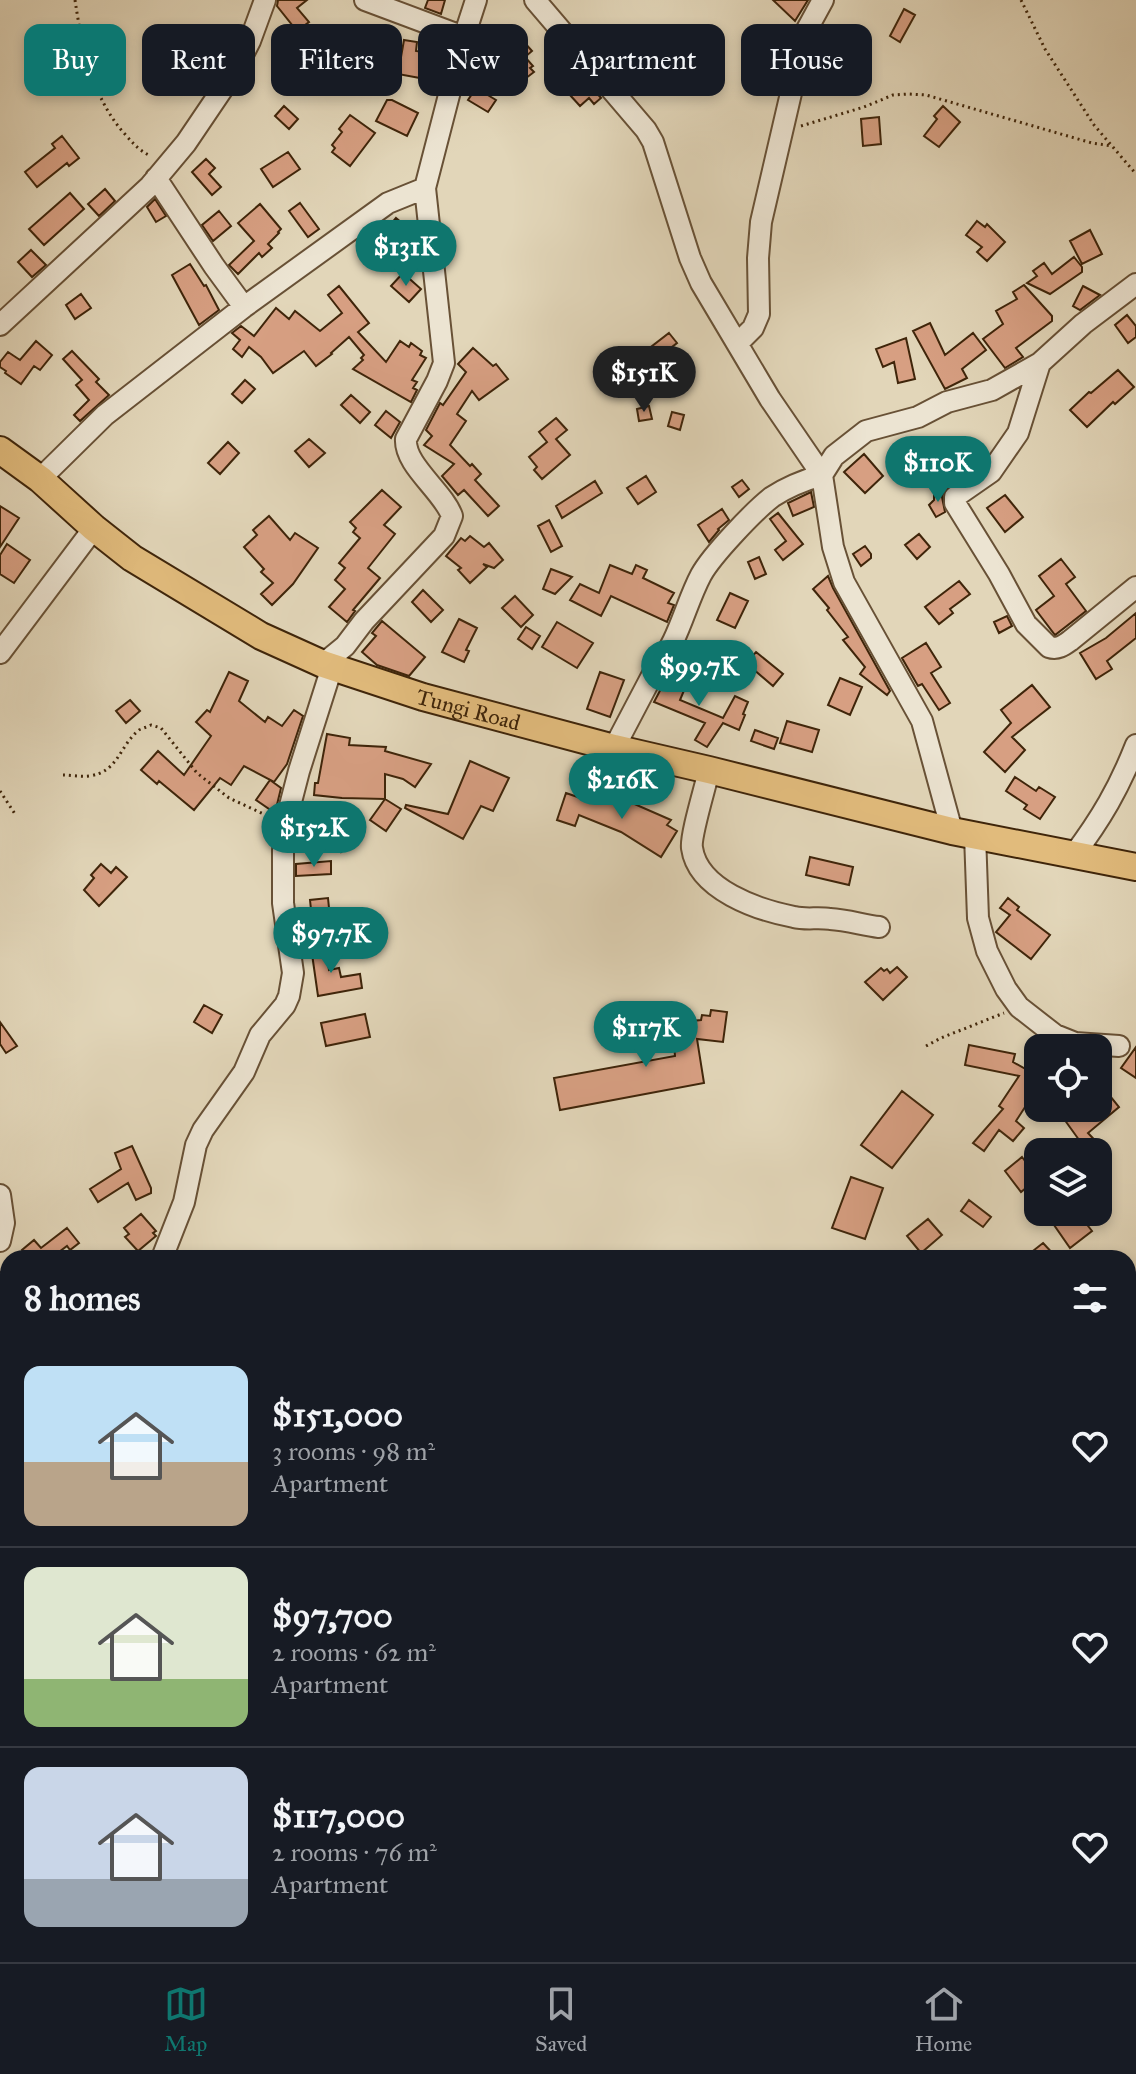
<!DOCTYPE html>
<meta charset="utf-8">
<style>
:root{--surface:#171b24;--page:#242831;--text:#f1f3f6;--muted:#9ea1a6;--line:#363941;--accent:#0f766e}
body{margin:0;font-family:"IM FELL Great Primer",serif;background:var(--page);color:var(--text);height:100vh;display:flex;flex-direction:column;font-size:30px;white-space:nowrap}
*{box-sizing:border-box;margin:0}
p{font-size:26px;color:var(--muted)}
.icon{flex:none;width:44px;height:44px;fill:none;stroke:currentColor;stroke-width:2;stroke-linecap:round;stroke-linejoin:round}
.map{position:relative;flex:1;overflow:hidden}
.details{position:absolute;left:0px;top:1250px;width:1136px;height:712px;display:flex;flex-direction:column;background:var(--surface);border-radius:24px 24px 0 0;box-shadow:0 4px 12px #0003}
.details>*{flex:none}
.banner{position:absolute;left:24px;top:24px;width:1088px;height:72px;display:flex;gap:16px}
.controls{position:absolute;left:1024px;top:1034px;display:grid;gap:16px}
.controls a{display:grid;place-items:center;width:88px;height:88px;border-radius:16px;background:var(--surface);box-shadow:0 4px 12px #0003;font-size:40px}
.price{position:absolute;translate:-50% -68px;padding:0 18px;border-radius:28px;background:var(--accent);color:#fff;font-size:26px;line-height:52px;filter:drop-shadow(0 2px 4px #0008)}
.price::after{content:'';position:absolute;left:50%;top:48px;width:24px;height:18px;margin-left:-12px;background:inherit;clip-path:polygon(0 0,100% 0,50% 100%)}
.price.on{background:#222;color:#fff}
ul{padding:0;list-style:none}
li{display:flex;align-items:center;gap:24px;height:200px;padding:0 24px}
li+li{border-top:2px solid var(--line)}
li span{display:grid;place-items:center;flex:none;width:224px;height:160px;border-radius:16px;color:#555}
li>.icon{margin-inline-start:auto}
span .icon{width:96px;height:96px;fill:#fffc;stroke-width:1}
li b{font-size:34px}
h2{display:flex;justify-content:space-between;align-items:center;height:96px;padding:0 24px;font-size:34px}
.chip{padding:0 28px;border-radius:16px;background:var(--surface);box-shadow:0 4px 12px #0003;font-size:28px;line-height:72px}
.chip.on{background:var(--accent);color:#fff}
.dock{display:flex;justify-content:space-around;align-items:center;height:112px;border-top:2px solid var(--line);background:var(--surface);font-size:22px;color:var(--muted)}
.dock a{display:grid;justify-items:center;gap:4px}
.dock .on{color:var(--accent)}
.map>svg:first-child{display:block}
</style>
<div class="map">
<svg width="1136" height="1962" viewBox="0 0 1136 1962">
<rect width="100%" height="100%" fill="#e2d6b9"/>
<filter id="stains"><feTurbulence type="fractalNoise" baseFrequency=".0025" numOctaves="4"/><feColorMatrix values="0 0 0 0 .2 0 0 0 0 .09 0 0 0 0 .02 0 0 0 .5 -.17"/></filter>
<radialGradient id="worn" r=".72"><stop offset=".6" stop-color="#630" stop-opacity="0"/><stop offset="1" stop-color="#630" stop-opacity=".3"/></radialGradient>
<path fill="#d79f82" stroke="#3f250a" stroke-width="2" d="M278,0H307L297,8L309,22L297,31L277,6Z
M428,0H445L441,14L425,8Z
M773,0H808L795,21Z
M904,9L915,15L900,42L890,36Z
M479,32L501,44L515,32L532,51L525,57L533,66L530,68L534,72L521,82L507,66L497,75L474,49Z
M404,40L417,42L416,51L440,55L436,81L398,74Z
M278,41L310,60L300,69L276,44Z
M587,81L601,98L594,104L589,98L580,106L570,95Z
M476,88L496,100L488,112L468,100Z
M387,100H392L418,113L407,136L376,121Z
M284,106L298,119L289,129L275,116Z
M943,106L960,122L939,147L924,136L937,119L934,116Z
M350,115L375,133L350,166L332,152L335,148L332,145L342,132L339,129Z
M879,117L881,144L863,146L861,119Z
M62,136L79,158L69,166L67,163L37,187L25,172L55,148L52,144Z
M288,152L300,169L273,187L261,169Z
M206,159L215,168L209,174L221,187L212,195L192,172Z
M105,189L115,201L99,216L88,204Z
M70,193L84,209L44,245L29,229Z
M155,199L166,216L156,222L147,207Z
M300,203L319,229L308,237L289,211Z
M260,204L281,229L278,232L279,233L268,244L272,248L262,257L259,253L238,274L229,265L254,241L238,223Z
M219,211L231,226L213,241L202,225Z
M396,218L414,233L405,245L408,247L390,270L363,248L373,235L369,232L380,225L386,230Z
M977,221L985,227L987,224L1005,242L987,261L977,252L982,247L966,235Z
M1090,230L1102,254L1082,264L1070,241Z
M31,250L46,265L32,277L18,262Z
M1074,257L1082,267V272L1050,294L1027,283L1037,276L1033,271L1044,263L1052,274Z
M190,264L204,286L206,285L219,310L199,325L172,275Z
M403,273L421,289L409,302L391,286Z
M1024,285L1052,316V321L1016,348L1023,357L1005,368L983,339L1003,324L996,311L1017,299L1013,292Z
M339,286L369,323L358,332L386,362L400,341L409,347L411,343L422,351L420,355L426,358L412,380L417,382L413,388L417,390L411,402L353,369L363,360L361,358L364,355L349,337L331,353L332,354L316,366L304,351L273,373L261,357L249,347L242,357L233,349L240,340L232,333L241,326L254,336L276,308L289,319L295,311L320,331L342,313L328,295Z
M1083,286L1100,295L1080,310L1073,306Z
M81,294L91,308L75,319L66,305Z
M1127,315L1136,326V337L1128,343L1115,325Z
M930,323L945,355L973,333L986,350L962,369L967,378L945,389L913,331Z
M669,333L677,343L672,347L690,372L667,388L656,372L661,368L647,350Z
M906,338L915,379L898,383L894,362L883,367L876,349Z
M36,341L52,355L40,370L34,366L21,384L5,373L6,371L0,367V362L8,352L20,360Z
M473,348L493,366L496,364L508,379L479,400L472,391L457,414L466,421L450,445L470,466L472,464L481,474L475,480L499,506L488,516L464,490L458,495L442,476L454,464L424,445L432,436L426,430L440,403L443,405L466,372L458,364Z
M72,351L99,379L96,382L109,395L80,421L74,415L89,400L76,385L82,380L63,359Z
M1118,370L1134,387L1115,404L1113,402L1087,427L1070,410L1089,392L1091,393Z
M245,380L255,389L242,403L232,394Z
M351,395L370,412L360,423L341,405Z
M649,406L652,419L639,421L637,409Z
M386,411L400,422L391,438L375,425Z
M672,412L684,415L680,430L668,426Z
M556,418L567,430L556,439L570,455L542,479L534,470L537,467L529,457L547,442L539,432Z
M309,439L325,453L309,467L295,451Z
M228,442L239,453L220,474L208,463Z
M864,454L883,476L865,493L844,472Z
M646,476L656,492L638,504L627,488Z
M742,480L749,489L739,497L732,487Z
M595,481L602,493L562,518L556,506Z
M945,488L942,497L945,512L936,517L929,505L934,500V493Z
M382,490L401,507L384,525L395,534L368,568L380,578L353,610L355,611L347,622L329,607L345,589L335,580L345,568L339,563L360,538L353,532L356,528L350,522Z
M811,492L814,507L793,516L788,503Z
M1005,495L1023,517L1005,532L987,508Z
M0,506L19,518L0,547Z
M722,509L729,520L718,529L719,530L709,542L698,525Z
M778,513L803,544L783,560L775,550L786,541L770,519Z
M269,516L290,540L295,533L318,548L293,584L272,605L261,594L273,583L261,572L264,569L244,547L257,535L253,530Z
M549,520L562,546L551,552L538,526Z
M919,534L930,547L917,559L905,545Z
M470,536L484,547L489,543L503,560L494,568L483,564L487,567L470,583L458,570L461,568L446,556L461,538L465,541Z
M7,544L30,560L14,583L0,574V555Z
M865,546L871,554V558L861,566L853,554Z
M759,557L766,574L755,579L748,562Z
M1061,559L1075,577L1066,584L1086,611L1055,635L1036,610L1054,596L1039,576Z
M610,565L632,574L636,565L647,570L643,578L674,593L668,603L674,605L667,622L611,596L601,616L570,600L580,584L599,593Z
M551,569L572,577L555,594L543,589Z
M828,576L833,588L890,691L887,695L860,674L865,667L843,640L848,637L827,610L829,608L813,589Z
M959,581L970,594L950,609L953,613L939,624L925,607Z
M423,590L443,610L431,622L412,602Z
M730,593L748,601L735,628L717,620Z
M515,596L533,615L521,627L502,608Z
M1136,613V638L1107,661L1112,669L1096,679L1080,653L1106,638Z
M1007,616L1012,626L999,633L994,622Z
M459,619L477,628L466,650L469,651L464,662L442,652Z
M382,621L425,657L409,676L377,665L362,652L376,636L372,633Z
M557,622L593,643L577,668L542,647Z
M526,627L540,636L532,649L518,639Z
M926,643L941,667L931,673L950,703L939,710L922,684L918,686L902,658Z
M756,652L783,674L773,686L746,663Z
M672,668L690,676L680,700L723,718L735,696L748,702L743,714L745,715L739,730L723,723L707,747L695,740L705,723L654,702Z
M229,672L248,681L239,701L265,722L268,717L282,726L294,710L303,716L287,764L274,782L244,766L231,785L220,778L194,810L159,781L157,784L141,770L158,751L184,775L211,736L196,722L207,710L210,712Z
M600,672L624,680L610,717L587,709Z
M840,678L862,687L850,715L828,705Z
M1032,685L1050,707L1012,737L1025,750L1005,772L984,752L1011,723L1001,710Z
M130,700L140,711L126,723L116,711Z
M787,721L819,730L812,752L780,743Z
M755,730L778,738L774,749L751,741Z
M327,734L350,738L349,745L386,747L385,751L431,764L415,787L403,779L385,774V799L342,798L314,795L315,783H318Z
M470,761L509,778L493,811L481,806L463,839L405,808L406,805L448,814Z
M1015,777L1036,791L1039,787L1055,797L1040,819L1024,809L1027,805L1006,791Z
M270,780L281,788L275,813L256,800Z
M566,793L592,802L595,796L627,808L630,802L671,820L667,825L677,831L661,857L621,832L579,815L575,826L557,820Z
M385,799L401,809L386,831L370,820Z
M340,827L352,844L341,852L329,835Z
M810,857L853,867L849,885L806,875Z
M331,861V874L296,876V864Z
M101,864L111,873L116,867L127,877L99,906L84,890L94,878L91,875Z
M328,898L330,918L368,914L370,932L314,938L310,900Z
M1008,898L1019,907L1017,910L1050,935L1031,959L996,932L1010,915L1000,908Z
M325,944L329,970L339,968L341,977L360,974L362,988L318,996L311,947Z
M897,967L907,977L883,1000L865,982L881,968L884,971L887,969L890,973Z
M204,1005L222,1015L212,1033L194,1022Z
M711,1010L727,1012L723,1042L697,1039L704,1083L560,1110L554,1078L675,1056L672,1023L701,1020L702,1015L710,1016Z
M365,1014L370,1037L326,1046L321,1023Z
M0,1022L17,1046L6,1053L0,1044Z
M969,1045L1015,1054L1013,1062L1038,1076V1087L1016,1121L1024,1128L1013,1141L999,1130L984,1151L973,1143L1003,1109L999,1106L1019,1076L965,1065Z
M1136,1047V1078L1121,1068Z
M1098,1081L1119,1107L1088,1133L1106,1152H1073L1082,1144L1064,1119L1070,1114L1072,1116L1084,1108H1098Z
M902,1091L933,1115L892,1168L861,1145Z
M132,1146L151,1188V1193L136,1200L128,1183L98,1202L90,1189L121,1169L115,1153Z
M1022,1157L1038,1178L1021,1192L1005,1171Z
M851,1177L883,1188L865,1239L832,1228Z
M969,1200L991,1217L983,1227L961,1211Z
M1045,1212H1077L1092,1231L1070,1248Z
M141,1214L156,1231L153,1233L156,1236L138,1251L125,1237L129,1234L124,1228Z
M928,1219L942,1235L921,1253L907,1236Z
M67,1228L79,1243L70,1250L67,1246L51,1258H28L22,1250L34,1240L41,1248Z
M1043,1243L1057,1258H1024Z"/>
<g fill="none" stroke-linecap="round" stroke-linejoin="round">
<defs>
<path id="minor" d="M365,0L464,37
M535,0L646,130L653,142L690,258L701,283L770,399L822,475L833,547L844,582L922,721L952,831
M156,178L214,266L244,307
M0,325L150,186L186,143L234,72L250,41L265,0
M738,343L753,328L759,314L758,258L761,222L805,33L823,0
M1040,363L1018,433L991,472L955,497V503L999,574L1026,624L1049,647C1058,650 1064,645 1071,640L1136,587
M40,479L105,415L244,307L388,203L425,188
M0,653L94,528
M323,664L345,646L364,621L444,536L452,516C443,491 404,465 406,439L437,381L444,363L425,188L464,37L476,0
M614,748L656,668C679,641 685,605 701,575C712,555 754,511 772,497C787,487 805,480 822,475L834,456L866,431L918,417L947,402L992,390L1040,363L1083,324L1136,284
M709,770C706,785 690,836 692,848C698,890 758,910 794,917C806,920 818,917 830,919C847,920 863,925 879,927
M975,835L978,918L987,951L1006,989L1019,1007L1055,1035L1075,1043L1119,1046
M1073,856C1101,819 1119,788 1136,745
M0,1195L4,1223L0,1241
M162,1258L184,1202L196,1145L203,1130L244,1072L260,1035L285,1005L289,996L293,973L283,903V851L285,825L299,771L332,667
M0,1283L8,1291
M0,1564L8,1558
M0,1641L8,1661
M0,1685L8,1681
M0,1932L8,1930
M238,1954L243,1962"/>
<g id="major">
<path id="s1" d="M0,450L40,479L94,528L132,558L261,636L323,664L423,697L614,748L709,770L952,831L1136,867"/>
</g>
</defs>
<use href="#minor" stroke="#685136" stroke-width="24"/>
<use href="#major" stroke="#3f250a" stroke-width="30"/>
<path stroke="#3f250a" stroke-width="3" stroke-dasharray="2 4" stroke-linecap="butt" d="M75,0C82,47 92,96 123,132C132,142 139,151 151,156
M1021,0L1045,49L1094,125L1136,174
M801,126L864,107L893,95L909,94L926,95L1092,143L1112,146
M63,775C71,775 80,777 89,776C119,772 119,746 139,730C143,728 147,727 151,725L161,728L197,773L229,798L268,816
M0,791L15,814
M926,1046L941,1038L1004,1013
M1128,1636L1136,1637
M567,1954L582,1962
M1011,1954L1022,1962"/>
<use href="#minor" stroke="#ece4d2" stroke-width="20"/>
<use href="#major" stroke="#e1bb7c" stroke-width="26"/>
</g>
<g text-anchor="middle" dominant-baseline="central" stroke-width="8" stroke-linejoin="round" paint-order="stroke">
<g font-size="22" fill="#3f250a" stroke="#ece4d2">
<text stroke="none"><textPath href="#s1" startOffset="542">Tungi Road</textPath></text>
</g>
</g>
<rect width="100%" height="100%" filter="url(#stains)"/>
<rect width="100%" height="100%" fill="url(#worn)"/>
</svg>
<div class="controls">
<a><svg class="icon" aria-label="locate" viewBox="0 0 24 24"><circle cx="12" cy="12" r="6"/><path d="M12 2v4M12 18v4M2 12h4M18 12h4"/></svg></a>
<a><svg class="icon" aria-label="layers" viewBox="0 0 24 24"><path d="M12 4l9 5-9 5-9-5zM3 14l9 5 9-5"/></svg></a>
</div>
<b class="price" style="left:406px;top:288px">$131K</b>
<b class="price on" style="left:644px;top:414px">$151K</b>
<b class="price" style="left:938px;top:504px">$110K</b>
<b class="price" style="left:699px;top:708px">$99.7K</b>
<b class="price" style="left:622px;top:821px">$216K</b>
<b class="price" style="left:314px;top:869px">$152K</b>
<b class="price" style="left:331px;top:975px">$97.7K</b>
<b class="price" style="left:646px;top:1069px">$117K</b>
<div class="banner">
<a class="chip on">Buy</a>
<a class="chip">Rent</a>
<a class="chip">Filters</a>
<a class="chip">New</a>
<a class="chip">Apartment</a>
<a class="chip">House</a>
</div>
<section class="details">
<h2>8 homes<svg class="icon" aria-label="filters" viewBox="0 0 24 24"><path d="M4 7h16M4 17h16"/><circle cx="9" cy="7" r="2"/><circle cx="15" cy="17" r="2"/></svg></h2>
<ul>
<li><span style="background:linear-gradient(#bfe0f5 60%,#b9a48a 0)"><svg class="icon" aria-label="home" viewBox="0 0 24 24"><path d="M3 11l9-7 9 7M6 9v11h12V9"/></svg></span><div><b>$151,000</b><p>3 rooms · 98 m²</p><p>Apartment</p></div><svg class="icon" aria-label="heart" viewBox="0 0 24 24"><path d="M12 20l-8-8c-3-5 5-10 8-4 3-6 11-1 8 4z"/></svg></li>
<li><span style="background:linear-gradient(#dfe7d0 70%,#8fb573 0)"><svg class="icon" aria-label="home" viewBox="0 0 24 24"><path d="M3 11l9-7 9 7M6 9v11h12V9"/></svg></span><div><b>$97,700</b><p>2 rooms · 62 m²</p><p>Apartment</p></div><svg class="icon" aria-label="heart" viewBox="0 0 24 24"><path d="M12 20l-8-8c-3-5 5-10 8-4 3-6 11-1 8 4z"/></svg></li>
<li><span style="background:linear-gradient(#c9d6e8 70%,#9aa5b1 0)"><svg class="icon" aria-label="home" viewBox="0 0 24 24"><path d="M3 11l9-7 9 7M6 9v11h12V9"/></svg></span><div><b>$117,000</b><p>2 rooms · 76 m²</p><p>Apartment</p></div><svg class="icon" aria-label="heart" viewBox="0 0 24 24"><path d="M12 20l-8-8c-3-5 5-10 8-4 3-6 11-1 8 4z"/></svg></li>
</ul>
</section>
</div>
<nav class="dock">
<a class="on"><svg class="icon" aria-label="map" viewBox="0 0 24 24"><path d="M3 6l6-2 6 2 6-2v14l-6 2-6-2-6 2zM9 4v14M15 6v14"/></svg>Map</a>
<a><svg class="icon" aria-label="saved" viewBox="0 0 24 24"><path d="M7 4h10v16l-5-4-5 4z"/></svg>Saved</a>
<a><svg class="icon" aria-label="home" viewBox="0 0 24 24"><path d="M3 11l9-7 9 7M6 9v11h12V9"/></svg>Home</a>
</nav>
